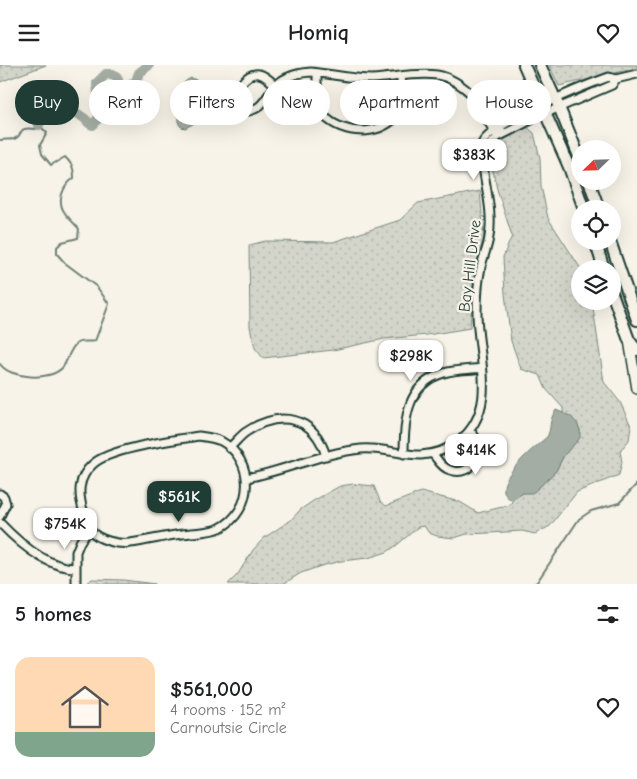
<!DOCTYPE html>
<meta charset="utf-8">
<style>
:root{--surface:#fff;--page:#f2f2f2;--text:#202124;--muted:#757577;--line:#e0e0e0;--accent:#1f3d34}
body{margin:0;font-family:"Comic Neue",sans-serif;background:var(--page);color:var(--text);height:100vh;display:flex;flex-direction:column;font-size:19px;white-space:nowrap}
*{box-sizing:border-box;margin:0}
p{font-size:16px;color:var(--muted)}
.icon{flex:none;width:28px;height:28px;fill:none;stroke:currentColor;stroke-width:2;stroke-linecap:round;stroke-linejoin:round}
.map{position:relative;height:519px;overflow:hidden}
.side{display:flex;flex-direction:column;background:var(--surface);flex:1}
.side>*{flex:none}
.hud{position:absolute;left:15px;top:15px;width:608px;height:45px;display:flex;gap:10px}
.needle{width:32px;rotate:247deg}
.buttons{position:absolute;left:571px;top:75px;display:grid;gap:10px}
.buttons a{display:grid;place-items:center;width:50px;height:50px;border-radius:50%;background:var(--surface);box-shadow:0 5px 20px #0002;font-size:25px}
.price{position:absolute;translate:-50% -42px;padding:0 11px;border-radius:10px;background:#fff;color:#222;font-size:16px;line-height:32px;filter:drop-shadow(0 1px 2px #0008)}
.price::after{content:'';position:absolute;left:50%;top:30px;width:15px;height:11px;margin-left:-8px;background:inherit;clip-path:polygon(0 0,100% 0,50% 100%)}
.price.selected{background:var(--accent);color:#fff}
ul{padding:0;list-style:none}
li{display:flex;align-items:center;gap:15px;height:125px;padding:0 15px}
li+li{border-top:1px solid var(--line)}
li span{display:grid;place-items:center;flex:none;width:140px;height:100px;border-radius:15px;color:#555}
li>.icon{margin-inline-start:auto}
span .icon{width:60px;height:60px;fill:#fffc;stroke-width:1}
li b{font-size:21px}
h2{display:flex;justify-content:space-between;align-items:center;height:60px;padding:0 15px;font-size:21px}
.tag{padding:0 18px;border-radius:22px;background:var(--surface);box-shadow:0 5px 20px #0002;font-size:18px;line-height:45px}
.tag.selected{background:var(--accent);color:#fff}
header{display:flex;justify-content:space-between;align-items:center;height:65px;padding:0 15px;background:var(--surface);font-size:22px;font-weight:800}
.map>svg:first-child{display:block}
</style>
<header><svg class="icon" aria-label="menu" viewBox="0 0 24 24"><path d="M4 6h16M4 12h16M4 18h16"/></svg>Homiq<svg class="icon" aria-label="heart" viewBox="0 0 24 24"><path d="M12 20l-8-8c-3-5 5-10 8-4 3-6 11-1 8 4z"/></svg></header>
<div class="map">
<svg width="637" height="519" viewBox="0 0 637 519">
<defs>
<pattern id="grass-dots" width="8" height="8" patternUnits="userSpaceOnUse" patternTransform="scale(1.25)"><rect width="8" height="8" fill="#d3d5ca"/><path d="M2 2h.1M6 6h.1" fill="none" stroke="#b5b8ae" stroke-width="1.8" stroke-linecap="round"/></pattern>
</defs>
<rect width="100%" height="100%" fill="#f7f3e8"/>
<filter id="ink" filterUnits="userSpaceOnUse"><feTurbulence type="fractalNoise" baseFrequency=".02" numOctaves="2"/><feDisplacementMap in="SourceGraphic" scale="10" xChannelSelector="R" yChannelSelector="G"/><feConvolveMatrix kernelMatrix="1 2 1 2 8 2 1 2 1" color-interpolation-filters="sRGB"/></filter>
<g filter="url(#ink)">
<path fill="url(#grass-dots)" stroke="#79897f" d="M0,0H46L0,17Z
M549,0H637V3L559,21Z
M527,62L534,68L540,93L541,121L548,153L581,204H580V236H592L604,317L620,337L631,361L629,375L620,386L622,397L619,410L577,427L550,461L535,469L522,466L489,468L467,469L454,473L437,471L429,468L424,461L418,462L397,480L387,487L368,493L341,496L321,501L301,508L283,519H228L238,509L253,485L264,473L291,455L300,445L313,436L340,421L353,419L374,421L380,436L386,441L421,427L460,437L478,448L510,440L513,434L523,428L535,426L556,406L564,390L578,375L580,365C577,357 571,352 563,348V343L546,324L540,310L521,304L511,276L505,229L503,192L512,171L497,124L490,93L496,78L511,68Z
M480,126L484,172L474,208L470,263L427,270L384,274L333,285L263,293L255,283L250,262L249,180L266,176L333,177L400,155L418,138Z
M92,514L123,515L155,519H86Z"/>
<path fill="#a4ada3" stroke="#6f8077" d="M191,13L196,15L198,18L194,55L193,59L185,63C182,62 180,62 179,59C175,53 179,27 181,21C184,17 187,15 191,13Z
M556,345L570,351L577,358L580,365V373L564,390L556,406L535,426L532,428H523L512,435C484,422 536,381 547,372C552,363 548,356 556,345Z"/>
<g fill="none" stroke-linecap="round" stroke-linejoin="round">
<path stroke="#6f8077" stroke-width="2" d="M0,75C4,74 10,75 14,74C25,70 15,61 36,64L39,60L47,68L40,80L42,89L51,100L65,92C72,99 74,103 74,113C63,121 56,136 65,148C69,154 75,159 79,164L78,173L62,177L57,182V189L65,198L97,222L109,239L95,276C88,278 81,274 76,279C69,285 68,296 62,303C50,316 10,314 0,299
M534,519L537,517L579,454L591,446L619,438L637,419"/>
<path stroke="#a4ada3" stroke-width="10" d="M39,60L41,53C53,44 71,42 84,53C88,56 88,59 93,60L100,51L97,18L106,9H113L117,12L120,21L128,22L136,16L139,8L149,0"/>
<defs>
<path id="minor" d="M317,8V20L325,52C345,70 377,71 396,52L401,31V11
M275,20C271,16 265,10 259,9C246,6 230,29 239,40C241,43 245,45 249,46C262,43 264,35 272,25C281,12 296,8 311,7C331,9 352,14 372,14C393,13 415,7 437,10C464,14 490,47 503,69
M480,43L495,68
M483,100L487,83L498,72L537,52L612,20L616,14
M199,371C206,372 214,373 221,376C256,395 254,446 220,463C208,468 195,467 182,469C165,471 147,476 130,478C118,480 99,475 91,466C87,461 86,454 84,448C78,430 77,413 93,399C110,383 174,375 199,371Z
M229,383C235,378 240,371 246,367C279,345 314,350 326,391
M404,389C404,356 406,319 444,308C456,304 470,305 482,303
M433,389C437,394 442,403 450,405C473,414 488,381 470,366
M246,413C285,406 321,388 361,384C381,382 401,390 421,390C436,389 447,385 459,376C500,343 477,291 477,247C477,232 478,216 481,202C483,192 488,182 489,172C493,149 486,124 483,101L479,96C480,90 480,82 483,77C493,58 586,20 609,12L616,14L637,9
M0,429L4,432L6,439L0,451
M0,458C19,478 47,503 76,503
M76,519V487L80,477L89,463"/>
<path id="tertiary" d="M629,275L637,324"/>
<path id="primary" d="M524,0L569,102L584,144
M540,0L559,42L580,94
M589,116L599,144
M595,176L604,204
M610,176L637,255
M612,228L629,275L637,285"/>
</defs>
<use href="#minor" stroke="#1f3d34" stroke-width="11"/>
<use href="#tertiary" stroke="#1f3d34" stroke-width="12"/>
<use href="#primary" stroke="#1f3d34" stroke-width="14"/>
<use href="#minor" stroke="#f7f3e8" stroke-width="7"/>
<use href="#tertiary" stroke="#f7f3e8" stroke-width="9"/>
<use href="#primary" stroke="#f7f3e8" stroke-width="10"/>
</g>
</g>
<g text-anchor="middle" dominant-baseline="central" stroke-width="4.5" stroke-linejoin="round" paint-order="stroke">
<g font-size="16" fill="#1f3d34" stroke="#f7f3e8">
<text transform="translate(470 201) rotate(-83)">Bay Hill Drive</text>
</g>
</g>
</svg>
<div class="buttons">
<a><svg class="needle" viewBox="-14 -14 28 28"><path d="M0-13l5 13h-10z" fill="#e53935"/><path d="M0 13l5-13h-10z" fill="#757577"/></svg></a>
<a><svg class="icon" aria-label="locate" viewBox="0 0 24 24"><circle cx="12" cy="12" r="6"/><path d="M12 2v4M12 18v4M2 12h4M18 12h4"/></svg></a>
<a><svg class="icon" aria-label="layers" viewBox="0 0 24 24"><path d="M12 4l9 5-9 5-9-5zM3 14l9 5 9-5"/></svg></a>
</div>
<b class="price" style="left:474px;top:116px">$383K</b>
<b class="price" style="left:411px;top:317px">$298K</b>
<b class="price" style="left:476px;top:411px">$414K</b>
<b class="price selected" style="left:179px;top:458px">$561K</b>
<b class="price" style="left:65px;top:485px">$754K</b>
<div class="hud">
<a class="tag selected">Buy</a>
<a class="tag">Rent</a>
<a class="tag">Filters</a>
<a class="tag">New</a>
<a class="tag">Apartment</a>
<a class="tag">House</a>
</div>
</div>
<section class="side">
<h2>5 homes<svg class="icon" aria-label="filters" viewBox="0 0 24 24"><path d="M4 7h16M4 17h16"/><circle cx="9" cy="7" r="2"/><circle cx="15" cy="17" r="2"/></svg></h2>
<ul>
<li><span style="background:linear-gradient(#ffd9b3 75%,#7fa58c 0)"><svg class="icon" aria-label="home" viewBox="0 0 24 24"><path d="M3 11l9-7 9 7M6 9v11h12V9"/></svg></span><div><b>$561,000</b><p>4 rooms · 152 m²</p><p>Carnoutsie Circle</p></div><svg class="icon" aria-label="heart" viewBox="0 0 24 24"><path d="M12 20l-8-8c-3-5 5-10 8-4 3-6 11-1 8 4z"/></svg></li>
</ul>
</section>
